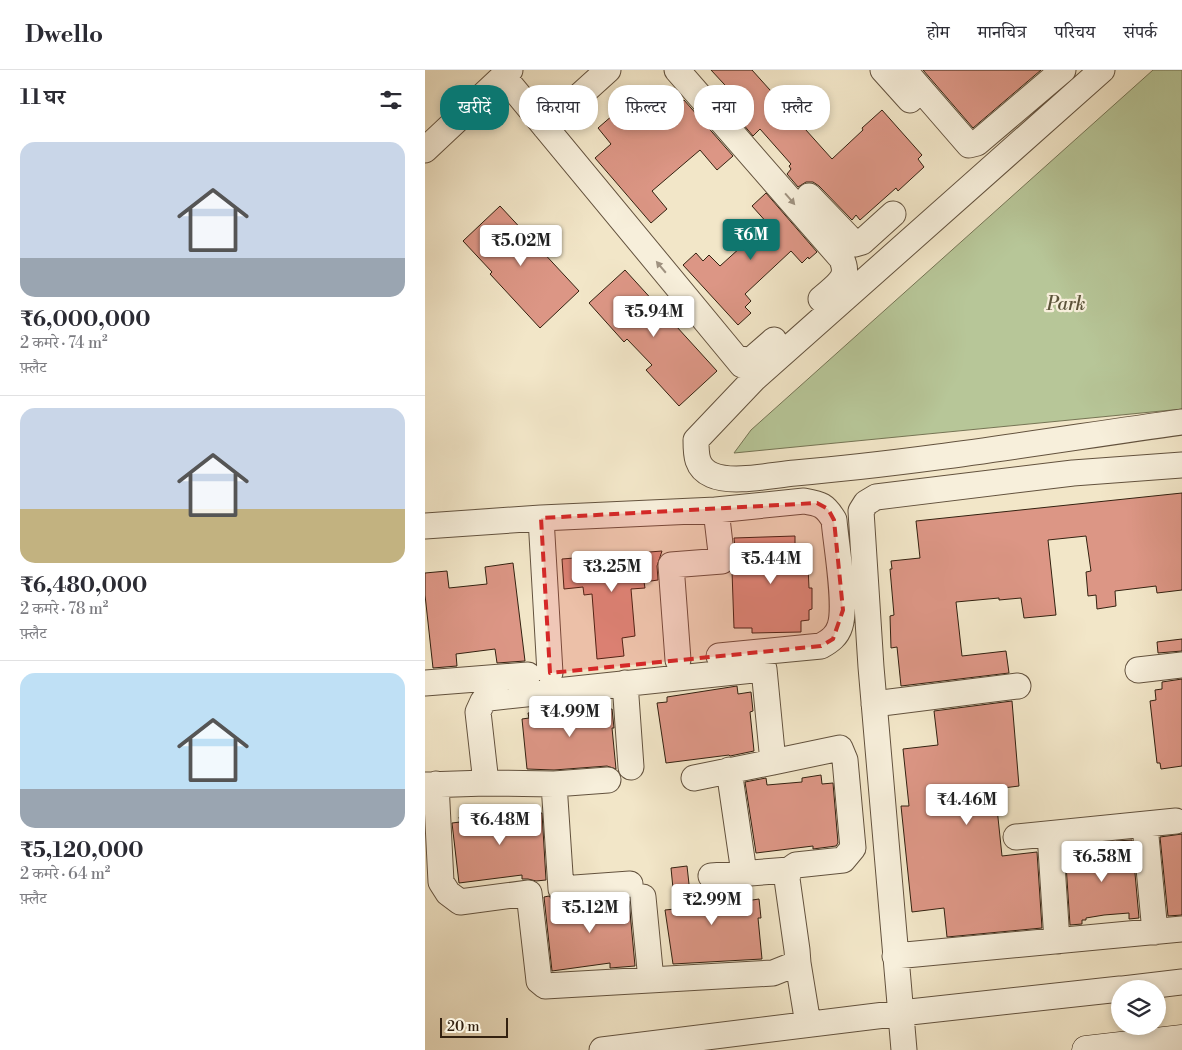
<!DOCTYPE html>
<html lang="hi">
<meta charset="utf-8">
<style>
:root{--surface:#fff;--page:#f7f7f7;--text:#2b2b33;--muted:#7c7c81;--line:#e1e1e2;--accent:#0f766e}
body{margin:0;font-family:"Libre Bodoni","Noto Serif Devanagari",serif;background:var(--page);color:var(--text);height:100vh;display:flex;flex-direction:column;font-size:19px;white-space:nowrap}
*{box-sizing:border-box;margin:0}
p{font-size:16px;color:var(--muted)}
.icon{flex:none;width:28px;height:28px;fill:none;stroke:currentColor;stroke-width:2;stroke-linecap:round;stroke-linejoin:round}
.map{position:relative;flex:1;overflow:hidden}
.panel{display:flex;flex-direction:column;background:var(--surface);width:425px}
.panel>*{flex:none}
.banner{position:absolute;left:15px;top:15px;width:475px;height:45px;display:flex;gap:10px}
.controls{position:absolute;left:686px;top:910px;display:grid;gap:10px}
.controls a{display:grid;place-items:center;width:55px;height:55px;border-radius:50%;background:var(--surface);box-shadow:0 2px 8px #0003;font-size:25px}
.scale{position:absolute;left:15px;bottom:12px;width:68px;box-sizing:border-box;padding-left:5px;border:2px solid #332110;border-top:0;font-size:14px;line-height:18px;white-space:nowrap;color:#332110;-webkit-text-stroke:4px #f7efdb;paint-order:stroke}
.price{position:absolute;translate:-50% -42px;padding:0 11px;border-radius:5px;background:#fff;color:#222;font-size:16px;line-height:32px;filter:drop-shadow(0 1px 2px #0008)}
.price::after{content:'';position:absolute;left:50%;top:30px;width:15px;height:11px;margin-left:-8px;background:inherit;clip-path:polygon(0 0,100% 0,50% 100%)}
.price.on{background:var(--accent);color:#fff}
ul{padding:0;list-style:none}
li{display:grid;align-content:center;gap:10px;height:265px;padding:0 20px}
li+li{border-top:1px solid var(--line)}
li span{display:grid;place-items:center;height:155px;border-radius:15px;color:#555}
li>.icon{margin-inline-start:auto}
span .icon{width:90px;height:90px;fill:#fffc;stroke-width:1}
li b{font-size:21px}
h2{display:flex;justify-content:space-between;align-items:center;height:60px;padding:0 20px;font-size:21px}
.chip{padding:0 18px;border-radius:20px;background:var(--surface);box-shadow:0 2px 8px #0003;font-size:18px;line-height:45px}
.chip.on{background:var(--accent);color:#fff}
header{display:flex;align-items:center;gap:30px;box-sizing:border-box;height:70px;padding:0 25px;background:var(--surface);border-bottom:1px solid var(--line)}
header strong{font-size:24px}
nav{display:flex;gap:28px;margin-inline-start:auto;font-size:18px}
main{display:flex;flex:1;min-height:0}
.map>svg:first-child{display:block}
</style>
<header>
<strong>Dwello</strong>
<nav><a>होम</a><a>मानचित्र</a><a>परिचय</a><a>संपर्क</a></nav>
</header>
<main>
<section class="panel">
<h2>11 घर<svg class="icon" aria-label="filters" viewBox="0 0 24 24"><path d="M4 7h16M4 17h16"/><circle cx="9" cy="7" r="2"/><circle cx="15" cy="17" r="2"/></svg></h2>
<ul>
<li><span style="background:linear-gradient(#c9d6e8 75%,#9aa5b1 0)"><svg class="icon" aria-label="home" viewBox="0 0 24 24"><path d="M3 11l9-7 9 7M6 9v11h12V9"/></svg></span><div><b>₹6,000,000</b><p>2 कमरे · 74 m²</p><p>फ़्लैट</p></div></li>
<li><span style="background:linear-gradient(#c9d6e8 65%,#c2b280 0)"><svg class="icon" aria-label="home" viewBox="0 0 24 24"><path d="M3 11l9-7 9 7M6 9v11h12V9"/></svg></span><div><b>₹6,480,000</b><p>2 कमरे · 78 m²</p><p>फ़्लैट</p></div></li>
<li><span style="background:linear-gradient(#bfe0f5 75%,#9aa5b1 0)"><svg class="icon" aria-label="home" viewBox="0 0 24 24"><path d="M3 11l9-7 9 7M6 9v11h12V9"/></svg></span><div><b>₹5,120,000</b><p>2 कमरे · 64 m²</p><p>फ़्लैट</p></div></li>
</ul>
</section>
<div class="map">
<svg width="757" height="980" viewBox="0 0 757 980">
<rect width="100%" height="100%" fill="#f2e6c8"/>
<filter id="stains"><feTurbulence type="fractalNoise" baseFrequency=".004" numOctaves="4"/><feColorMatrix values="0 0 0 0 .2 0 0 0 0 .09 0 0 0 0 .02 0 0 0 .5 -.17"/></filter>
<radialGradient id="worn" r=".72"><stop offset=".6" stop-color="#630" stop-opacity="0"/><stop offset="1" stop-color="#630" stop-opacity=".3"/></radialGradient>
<path fill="#b7c698" stroke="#757454" d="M728,0H757V339L309,383L326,360Z"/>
<path fill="#dc9685" stroke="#332110" d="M286,0H327L407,89L438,60L437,58L457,40L497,85L493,89L499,97L473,121L471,118L435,150L431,145L427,150L394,116L388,112H381L373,117L362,104L366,99L364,96L366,94L335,59L328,66L302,35L311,27Z
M498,0H616L548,58Z
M218,19L242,45L259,30L308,86L292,100L275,80L227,121L242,139L226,153L170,88L186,74L173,58Z
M341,123L392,182L384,189L383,187L377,193L366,181L320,224L326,231L320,237L326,243L313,255L258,195L271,183L278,191L284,185L295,196L316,177L318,179L344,155L327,136Z
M75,136L154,221L115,258L65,204L67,202L38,171Z
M200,200L292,301L254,336L221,300L227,295L202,269L199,272L164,233Z
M757,423V520L732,523L731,516L690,521L691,536L672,539L671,525L663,526L661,502L666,501L661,466L623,470L631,545L599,548L596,528L574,530V528L531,532L537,586L581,581L584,603L476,616L472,577L466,578L465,546L469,545L465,499H467L466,491L495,488L491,451Z
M370,466V475H382L384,518H387V539L384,540V550L376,551V562L327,563V558H309L307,501L310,496L311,489L309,468Z
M237,481L232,496L233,510L219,512L220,518L206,519L210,566L197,568L199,586L172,589L167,524L159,525L158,517L139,519L137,489Z
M88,493L100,591L72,593L70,579L31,584L32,596L8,598L0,525V503L22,501L24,518L62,514L60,497Z
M757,569V581L733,583L732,572Z
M757,609V696L736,699L735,693H732L725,631L731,630L730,620L737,619V612Z
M312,616L313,624L326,622L328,641L325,642L329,681L305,686L304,685L241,693L232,633L242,632V627Z
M174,631L175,640L187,639L189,658H187L191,699L182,696L129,700L102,699L97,649L104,648L103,643L155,637L154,633Z
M587,631L594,716L570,719L577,786L612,782L617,858L522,867L519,838L487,842L476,736H484L478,679L513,675L509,641Z
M396,705L397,714L408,713L413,773L411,776L388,779V776L331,783L320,712L341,708L342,715L377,712V708Z
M105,735L106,744L117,743L121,810L111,811L103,809H97V805L34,813L27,753L35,752L34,747L86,742L85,737Z
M757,764V845L743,846L735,767Z
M707,770L714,848L704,849V843L679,845L661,848V850H657V854L645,855L640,779L648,778L649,782L692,778L691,771Z
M262,796L266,832L301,828L300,824L320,821L321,831L334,829L336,848H333L337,889L248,894L240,840L250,839L246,798Z
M124,826L129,832L137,833L194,829V832L204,831L210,896L185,898V893L127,901L119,827Z"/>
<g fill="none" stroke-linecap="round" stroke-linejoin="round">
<defs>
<path id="street" d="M252,0L416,188C427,208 410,216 396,229
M458,0L485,30
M479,0L544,75L552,73L638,0
M677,0L329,309L271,370C271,385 271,398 287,405C307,414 347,405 370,403C499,392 628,370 757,352
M78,6L317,295
M120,57L183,0
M0,80L85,0
M384,126L430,174L437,172L468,144
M312,288L325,291L349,270
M116,448L125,603
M0,456L116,448L291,440L379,431C396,434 400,435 409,450C411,475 422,535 415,556C412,566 405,571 396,576L294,586
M253,590L246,495L297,491L291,440
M713,600L757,595
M0,613L103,605
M200,613L206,697
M449,634L593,616
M304,700L319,803
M269,708L348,692
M183,710L129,714L136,819L205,814
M61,713L129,714
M0,715L61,713L53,642L58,631L64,628L339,599L348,692L415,678L420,690L428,778L418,790L371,795L364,800L362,809L372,880L373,893L348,903L120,916L114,911L113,902L104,823L35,832L23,823L16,812L11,714
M720,756L730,862
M625,764L632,871
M591,767L751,751
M286,806L364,800
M218,827L226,910
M470,886L757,859
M373,893L383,954
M698,919L757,912
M177,980L476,943L695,919
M479,980L446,597L436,441L441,433L451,427L648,403L757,395"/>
<path id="secondary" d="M661,980L757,969"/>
</defs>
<use href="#street" stroke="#63523e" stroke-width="27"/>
<use href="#secondary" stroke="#332110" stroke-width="29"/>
<use href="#street" stroke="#f7efdb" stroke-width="25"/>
<use href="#secondary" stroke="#f7efdb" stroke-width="28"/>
</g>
<defs><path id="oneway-solid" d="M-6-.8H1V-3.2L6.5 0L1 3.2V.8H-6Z" transform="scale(1.25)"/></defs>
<g fill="#9f9280">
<use href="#oneway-solid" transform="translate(365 129) rotate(49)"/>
<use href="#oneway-solid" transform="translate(236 197) rotate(-130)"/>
</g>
<path fill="#d62828" fill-opacity="0.2" stroke="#d62828" stroke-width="4" stroke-dasharray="10 6" stroke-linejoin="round" d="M392,433L403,439L409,450L418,540L408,569L396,576L125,603L116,448Z"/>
<g text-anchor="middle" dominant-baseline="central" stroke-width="4.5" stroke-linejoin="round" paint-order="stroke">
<g font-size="19" font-style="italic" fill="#5b5339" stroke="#f7efdb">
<text x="641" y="234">Park</text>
</g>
</g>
<rect width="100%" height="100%" filter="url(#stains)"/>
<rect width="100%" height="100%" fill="url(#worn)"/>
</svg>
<div class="controls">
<a><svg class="icon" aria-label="layers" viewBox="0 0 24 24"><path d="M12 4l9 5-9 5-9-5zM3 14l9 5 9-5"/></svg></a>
</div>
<div class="scale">20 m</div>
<b class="price on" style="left:326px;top:191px">₹6M</b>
<b class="price" style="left:96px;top:197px">₹5.02M</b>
<b class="price" style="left:229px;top:268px">₹5.94M</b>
<b class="price" style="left:346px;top:515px">₹5.44M</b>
<b class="price" style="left:187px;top:523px">₹3.25M</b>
<b class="price" style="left:145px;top:668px">₹4.99M</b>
<b class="price" style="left:542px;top:756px">₹4.46M</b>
<b class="price" style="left:75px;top:776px">₹6.48M</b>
<b class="price" style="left:677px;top:813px">₹6.58M</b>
<b class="price" style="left:287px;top:856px">₹2.99M</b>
<b class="price" style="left:165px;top:864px">₹5.12M</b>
<div class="banner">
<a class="chip on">खरीदें</a>
<a class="chip">किराया</a>
<a class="chip">फ़िल्टर</a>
<a class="chip">नया</a>
<a class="chip">फ़्लैट</a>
</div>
</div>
</main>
